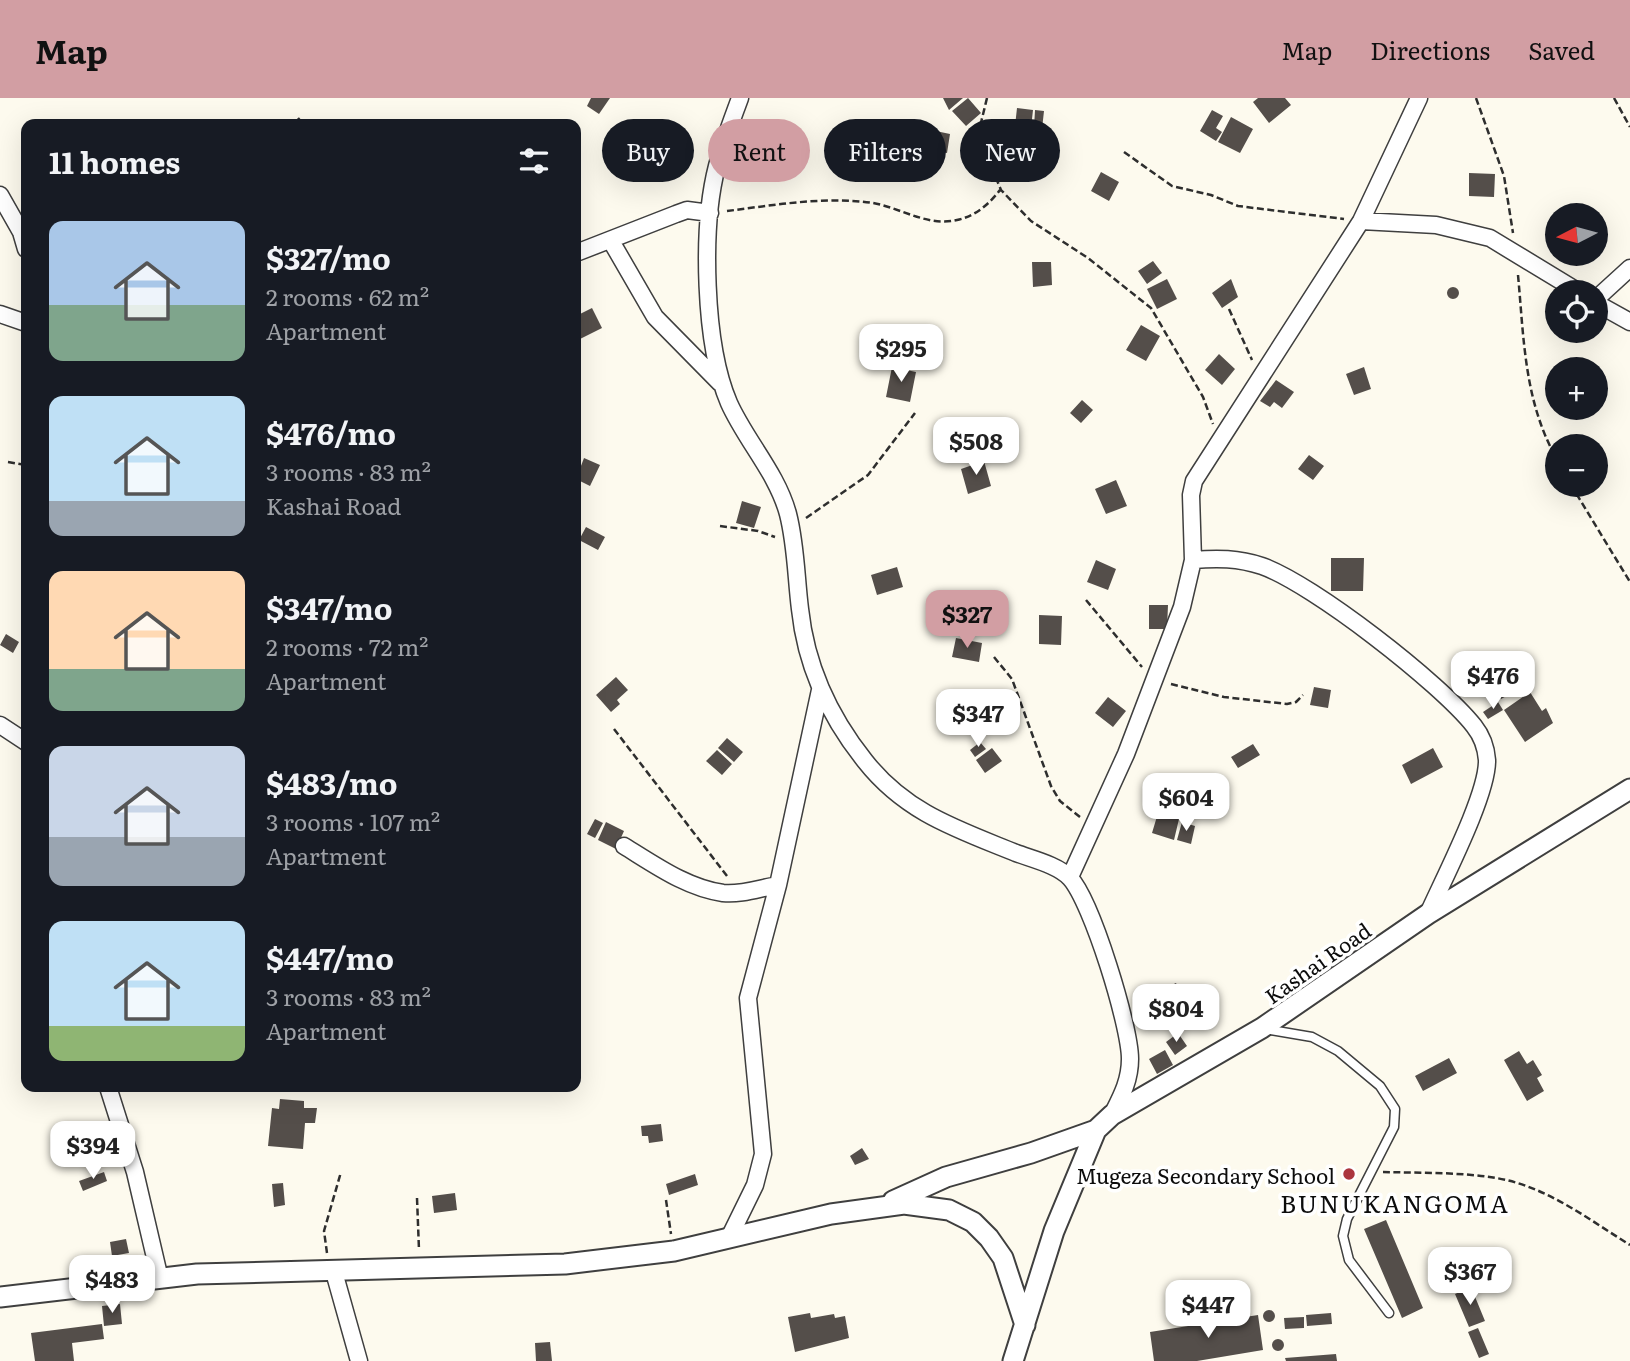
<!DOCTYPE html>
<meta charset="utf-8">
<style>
:root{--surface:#171b24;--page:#20242c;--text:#f1f3f6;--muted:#9ea1a6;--accent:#d29ea3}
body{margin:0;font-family:Literata,serif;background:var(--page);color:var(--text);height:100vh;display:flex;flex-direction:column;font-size:26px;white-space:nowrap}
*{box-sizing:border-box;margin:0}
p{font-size:23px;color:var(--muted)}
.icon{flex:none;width:38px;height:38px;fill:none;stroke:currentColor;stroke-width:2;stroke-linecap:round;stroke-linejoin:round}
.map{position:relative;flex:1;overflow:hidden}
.sheet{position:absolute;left:21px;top:21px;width:560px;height:973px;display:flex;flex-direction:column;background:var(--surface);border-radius:14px;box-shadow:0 7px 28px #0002}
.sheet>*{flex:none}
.top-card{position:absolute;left:602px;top:21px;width:665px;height:63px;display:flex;gap:14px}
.needle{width:46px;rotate:264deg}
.fabs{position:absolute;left:1545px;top:105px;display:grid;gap:14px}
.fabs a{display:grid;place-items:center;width:63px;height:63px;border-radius:50%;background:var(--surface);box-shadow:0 7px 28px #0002;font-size:35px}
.price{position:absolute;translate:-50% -60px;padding:0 16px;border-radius:14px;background:#fff;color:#222;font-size:23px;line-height:46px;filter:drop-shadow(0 2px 4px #0008)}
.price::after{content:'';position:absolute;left:50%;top:42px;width:21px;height:16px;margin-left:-10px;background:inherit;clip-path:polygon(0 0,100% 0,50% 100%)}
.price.selected{background:var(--accent);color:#111}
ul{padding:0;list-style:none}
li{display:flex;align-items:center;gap:21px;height:175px;padding:0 28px}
li span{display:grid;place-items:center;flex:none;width:196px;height:140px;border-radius:14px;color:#555}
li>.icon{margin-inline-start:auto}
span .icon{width:84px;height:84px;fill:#fffc;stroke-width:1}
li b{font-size:30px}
h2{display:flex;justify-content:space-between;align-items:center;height:84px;padding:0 28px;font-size:30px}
.chip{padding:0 24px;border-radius:32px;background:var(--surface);box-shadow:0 7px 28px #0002;font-size:24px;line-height:63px}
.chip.selected{background:var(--accent);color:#111}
header{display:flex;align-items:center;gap:42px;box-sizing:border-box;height:98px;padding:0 35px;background:var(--accent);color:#111}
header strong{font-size:33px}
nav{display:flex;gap:38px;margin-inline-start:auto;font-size:24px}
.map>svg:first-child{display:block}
</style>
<header>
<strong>Map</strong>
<nav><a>Map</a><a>Directions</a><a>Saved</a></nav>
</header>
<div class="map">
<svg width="1630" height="1263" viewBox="0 0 1630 1263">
<rect width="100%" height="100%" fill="#fdfaee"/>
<path fill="#544e4a" d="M591,0H610L599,16L587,8Z
M943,0H963L949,12Z
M968,0L981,15L966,28L952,13Z
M1258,0H1285L1291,7L1269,25L1253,4Z
M1017,10L1033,12L1031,30L1015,28Z
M1035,12L1044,13L1042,31L1034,30Z
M1212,12L1223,18L1216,30L1222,34L1216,43L1200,33Z
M1231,19L1253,31L1240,55L1218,44Z
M931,32L950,36L947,55L928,52Z
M1101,74L1119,84L1109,103L1091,93Z
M1469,75L1495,76L1494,99L1469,98Z
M1153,163L1162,175L1147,186L1138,173Z
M1032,164H1051L1052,187L1033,189Z
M1167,181L1177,201L1157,211L1147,191Z
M1231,181L1238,199L1222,210L1212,195Z
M1447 195a6 6 0 1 1 12 0a6 6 0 1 1-12 0Z
M592,210L602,230L580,241L576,231V218Z
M1141,227L1160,238L1146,263L1126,252Z
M1219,256L1235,271L1222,287L1205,272Z
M892,269L916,274L910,304L886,299Z
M1364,269L1371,291L1354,297L1346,276Z
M1276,282L1294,294L1282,310L1274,304L1270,309L1260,303Z
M1082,302L1093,312L1081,325L1070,315Z
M1309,357L1324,368L1313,382L1298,371Z
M584,360L600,367L590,388L576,381Z
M984,363L991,388L968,396L961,371Z
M1116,382L1127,408L1106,416L1095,391Z
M742,403L761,409L754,430L736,425Z
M586,429L605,439L598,452L579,442Z
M1331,460H1364L1363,493H1331Z
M1096,462L1116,471L1108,492L1087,484Z
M897,469L903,489L877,497L871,477Z
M1149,507H1168L1167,531H1149Z
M1039,517L1062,518L1061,547L1039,546Z
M6,536L19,544L13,555L0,547Z
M956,540L982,545L979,564L952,559Z
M1517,576L1524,588L1501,601L1495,590Z
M616,579L628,592L617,602L620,606L611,614L596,597Z
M1314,589L1331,592L1328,610L1310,607Z
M1530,594L1542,613L1546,610L1553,625L1525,644L1504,612Z
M1108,599L1126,613L1113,629L1095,615Z
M1498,604L1503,612L1488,621L1483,614Z
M727,640L743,654L734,664L718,650Z
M980,644L986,651L975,659L970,652Z
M1253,646L1260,657L1238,670L1231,659Z
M992,650L1002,663L985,675L976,662Z
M1433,650L1443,669L1411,686L1402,667Z
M717,652L732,666L722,677L706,663Z
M1158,715L1179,721L1174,742L1152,735Z
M595,721L603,725L595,740L587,736Z
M606,724L624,733L616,751L598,742Z
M1182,724L1195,728L1191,746L1177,742Z
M1176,885L1186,907L1170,915L1159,893Z
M1178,935L1187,948L1175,957L1166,944Z
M1165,952L1173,967L1157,976L1149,961Z
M1519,953L1527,966L1533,962L1542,977L1537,980L1544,993L1527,1003L1504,962Z
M1449,960L1457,975L1423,993L1415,978Z
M280,1001L304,1003V1010H317L315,1025H305L303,1051L268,1048L272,1010L279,1011Z
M661,1026L663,1043L649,1045L648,1038H642L641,1028Z
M862,1050L869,1061L855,1067L850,1058Z
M104,1074L107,1083L83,1093L79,1083Z
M695,1076L698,1087L669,1097L666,1086Z
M283,1085L285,1107L274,1109L272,1086Z
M455,1095L457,1112L434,1115L432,1098Z
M1386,1122L1423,1210L1402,1220L1364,1131Z
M126,1141L129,1155L112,1158L110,1144Z
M1471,1189L1485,1223L1469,1229L1455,1196Z
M120,1206L122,1226L104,1228L102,1208Z
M1263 1218a6 6 0 1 1 12 0a6 6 0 1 1-12 0Z
M810,1215L811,1220L834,1216L835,1220L845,1218L849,1240L795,1254L788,1219Z
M1331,1215L1332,1226L1307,1228L1306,1217Z
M1258,1217L1263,1252L1197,1263H1154L1150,1234Z
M1304,1219V1230L1285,1231L1284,1220Z
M102,1226L104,1241L72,1245L74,1263H35L31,1235Z
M1478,1230L1489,1256L1479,1260L1468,1234Z
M1272 1247a6 6 0 1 1 12 0a6 6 0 1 1-12 0Z
M550,1244L552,1263H536L535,1245Z
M1336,1256L1337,1263H1286L1285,1260Z"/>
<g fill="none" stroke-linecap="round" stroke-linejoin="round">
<defs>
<path id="service" d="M1265,931L1312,939L1338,953L1380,988L1395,1011L1394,1029L1347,1121L1343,1138L1349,1162L1389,1215"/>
<path id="minor" d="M740,0C732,22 723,45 717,68C701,130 704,247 729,305C746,343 777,375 788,416C796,447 796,479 800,511C806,568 829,618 865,663C906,715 957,731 1016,755C1032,761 1058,767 1070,780C1092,804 1130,928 1130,961C1130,983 1121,999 1112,1017
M0,97L21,134L26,151
M1361,123L1436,127L1490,140L1579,194
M611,143L655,219L720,285
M576,155L676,116L687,112L710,115
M1596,201L1630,170
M1596,205L1630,224
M0,216L26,225
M1193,462C1217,460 1238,460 1262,468C1313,486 1440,585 1474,628C1482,638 1486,649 1487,662C1488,696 1443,782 1428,816
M0,627L26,644
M624,748C655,767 687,790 723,795C741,797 760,790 778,787
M1070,779L1126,656L1182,509L1193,462L1191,397L1194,383L1361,123L1419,0
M108,989L135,1074L160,1181
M729,1140L755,1087L763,1056L748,900L778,787L820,592
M334,1174L359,1263"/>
<path id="tertiary" d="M893,1103L946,1079L1031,1055L1096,1032
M0,1199L197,1176L565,1166L674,1153L831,1116L904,1106L949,1112L973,1124L989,1140L1003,1160L1025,1227
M1013,1263L1054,1133L1096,1032L1112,1017L1262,930L1428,816L1630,691"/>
</defs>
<use href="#service" stroke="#3f3f3f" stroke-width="11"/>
<use href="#minor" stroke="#3f3f3f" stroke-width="19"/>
<use href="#tertiary" stroke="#3f3f3f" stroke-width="23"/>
<path stroke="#2e2e2e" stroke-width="2.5" stroke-dasharray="7 3.5" stroke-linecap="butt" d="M987,0L978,37L1001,92L1031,123L1088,160L1151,210L1203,299L1213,326
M1476,0L1504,78L1513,135
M1614,0L1630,29
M298,20L303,26
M1124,54L1172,88L1211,97L1238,108L1344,121
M727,113C775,107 825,98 873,105C901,110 928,129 957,122C976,118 989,106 1000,92
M1518,177C1524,241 1524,305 1558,363
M1229,211L1252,262
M8,364L26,367
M1571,387L1630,484
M806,420L868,377L915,315
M720,428L758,433L775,439
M1086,502L1142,569
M994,559L1012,581L1051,688L1060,703L1080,719
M1171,586L1224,599L1287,606L1296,604L1303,597
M614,631L727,778
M1383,1074C1420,1075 1459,1074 1496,1080C1546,1088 1588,1121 1630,1147
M417,1100L419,1152
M666,1102L671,1136
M327,1155L324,1133L341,1074"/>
<use href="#service" stroke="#fff" stroke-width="8"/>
<use href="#minor" stroke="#fff" stroke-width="16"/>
<use href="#tertiary" stroke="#fff" stroke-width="19"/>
</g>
<circle fill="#ab353e" stroke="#fff" stroke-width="2.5" cx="1349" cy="1076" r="7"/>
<g text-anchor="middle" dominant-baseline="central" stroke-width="7" stroke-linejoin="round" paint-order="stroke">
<g font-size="21" fill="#0c0c0c" stroke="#fff">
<text transform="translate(1317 864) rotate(-35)">Kashai Road</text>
</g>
<g font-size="21" fill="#0c0c0c" stroke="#fff" text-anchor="end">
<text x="1335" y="1076">Mugeza Secondary School</text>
</g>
<g font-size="24" letter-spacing="2" fill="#0c0c0c" stroke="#fff">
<text x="1395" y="1104">BUNUKANGOMA</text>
</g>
</g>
</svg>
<div class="fabs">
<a><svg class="needle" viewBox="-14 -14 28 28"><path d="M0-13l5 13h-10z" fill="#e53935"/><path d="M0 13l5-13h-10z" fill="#9ea1a6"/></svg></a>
<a><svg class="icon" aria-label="locate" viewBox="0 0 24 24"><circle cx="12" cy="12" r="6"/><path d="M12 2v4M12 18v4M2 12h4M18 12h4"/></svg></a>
<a>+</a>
<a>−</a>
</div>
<b class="price" style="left:901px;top:286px">$295</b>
<b class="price" style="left:976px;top:379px">$508</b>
<b class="price selected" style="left:967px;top:552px">$327</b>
<b class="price" style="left:1493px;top:613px">$476</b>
<b class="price" style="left:978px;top:651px">$347</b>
<b class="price" style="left:1186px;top:735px">$604</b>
<b class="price" style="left:1176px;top:946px">$804</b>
<b class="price" style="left:93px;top:1083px">$394</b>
<b class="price" style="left:1470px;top:1209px">$367</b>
<b class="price" style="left:112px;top:1217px">$483</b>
<b class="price" style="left:1208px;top:1242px">$447</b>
<div class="top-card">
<a class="chip">Buy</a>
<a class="chip selected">Rent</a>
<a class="chip">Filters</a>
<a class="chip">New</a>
</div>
<section class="sheet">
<h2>11 homes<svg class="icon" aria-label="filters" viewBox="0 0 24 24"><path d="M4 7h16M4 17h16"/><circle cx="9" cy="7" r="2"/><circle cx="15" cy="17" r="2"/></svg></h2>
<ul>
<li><span style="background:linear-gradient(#a9c7e8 60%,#7fa58c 0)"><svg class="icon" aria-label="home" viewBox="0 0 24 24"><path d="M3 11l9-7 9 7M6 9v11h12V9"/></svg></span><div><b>$327/mo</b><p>2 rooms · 62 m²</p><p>Apartment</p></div></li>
<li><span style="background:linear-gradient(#bfe0f5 75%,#9aa5b1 0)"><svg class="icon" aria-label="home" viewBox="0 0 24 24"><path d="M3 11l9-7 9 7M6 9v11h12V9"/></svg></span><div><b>$476/mo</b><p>3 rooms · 83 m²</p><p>Kashai Road</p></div></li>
<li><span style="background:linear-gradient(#ffd9b3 70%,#7fa58c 0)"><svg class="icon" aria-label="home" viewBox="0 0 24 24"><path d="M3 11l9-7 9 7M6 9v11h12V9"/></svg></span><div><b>$347/mo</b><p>2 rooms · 72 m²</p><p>Apartment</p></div></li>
<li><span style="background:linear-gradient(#c9d6e8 65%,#9aa5b1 0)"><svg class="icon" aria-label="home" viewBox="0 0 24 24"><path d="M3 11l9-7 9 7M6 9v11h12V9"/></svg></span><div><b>$483/mo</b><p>3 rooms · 107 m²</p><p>Apartment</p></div></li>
<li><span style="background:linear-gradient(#bfe0f5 75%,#8fb573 0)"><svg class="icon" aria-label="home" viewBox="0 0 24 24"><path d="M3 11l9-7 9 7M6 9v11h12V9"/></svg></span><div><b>$447/mo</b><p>3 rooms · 83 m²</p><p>Apartment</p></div></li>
</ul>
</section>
</div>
